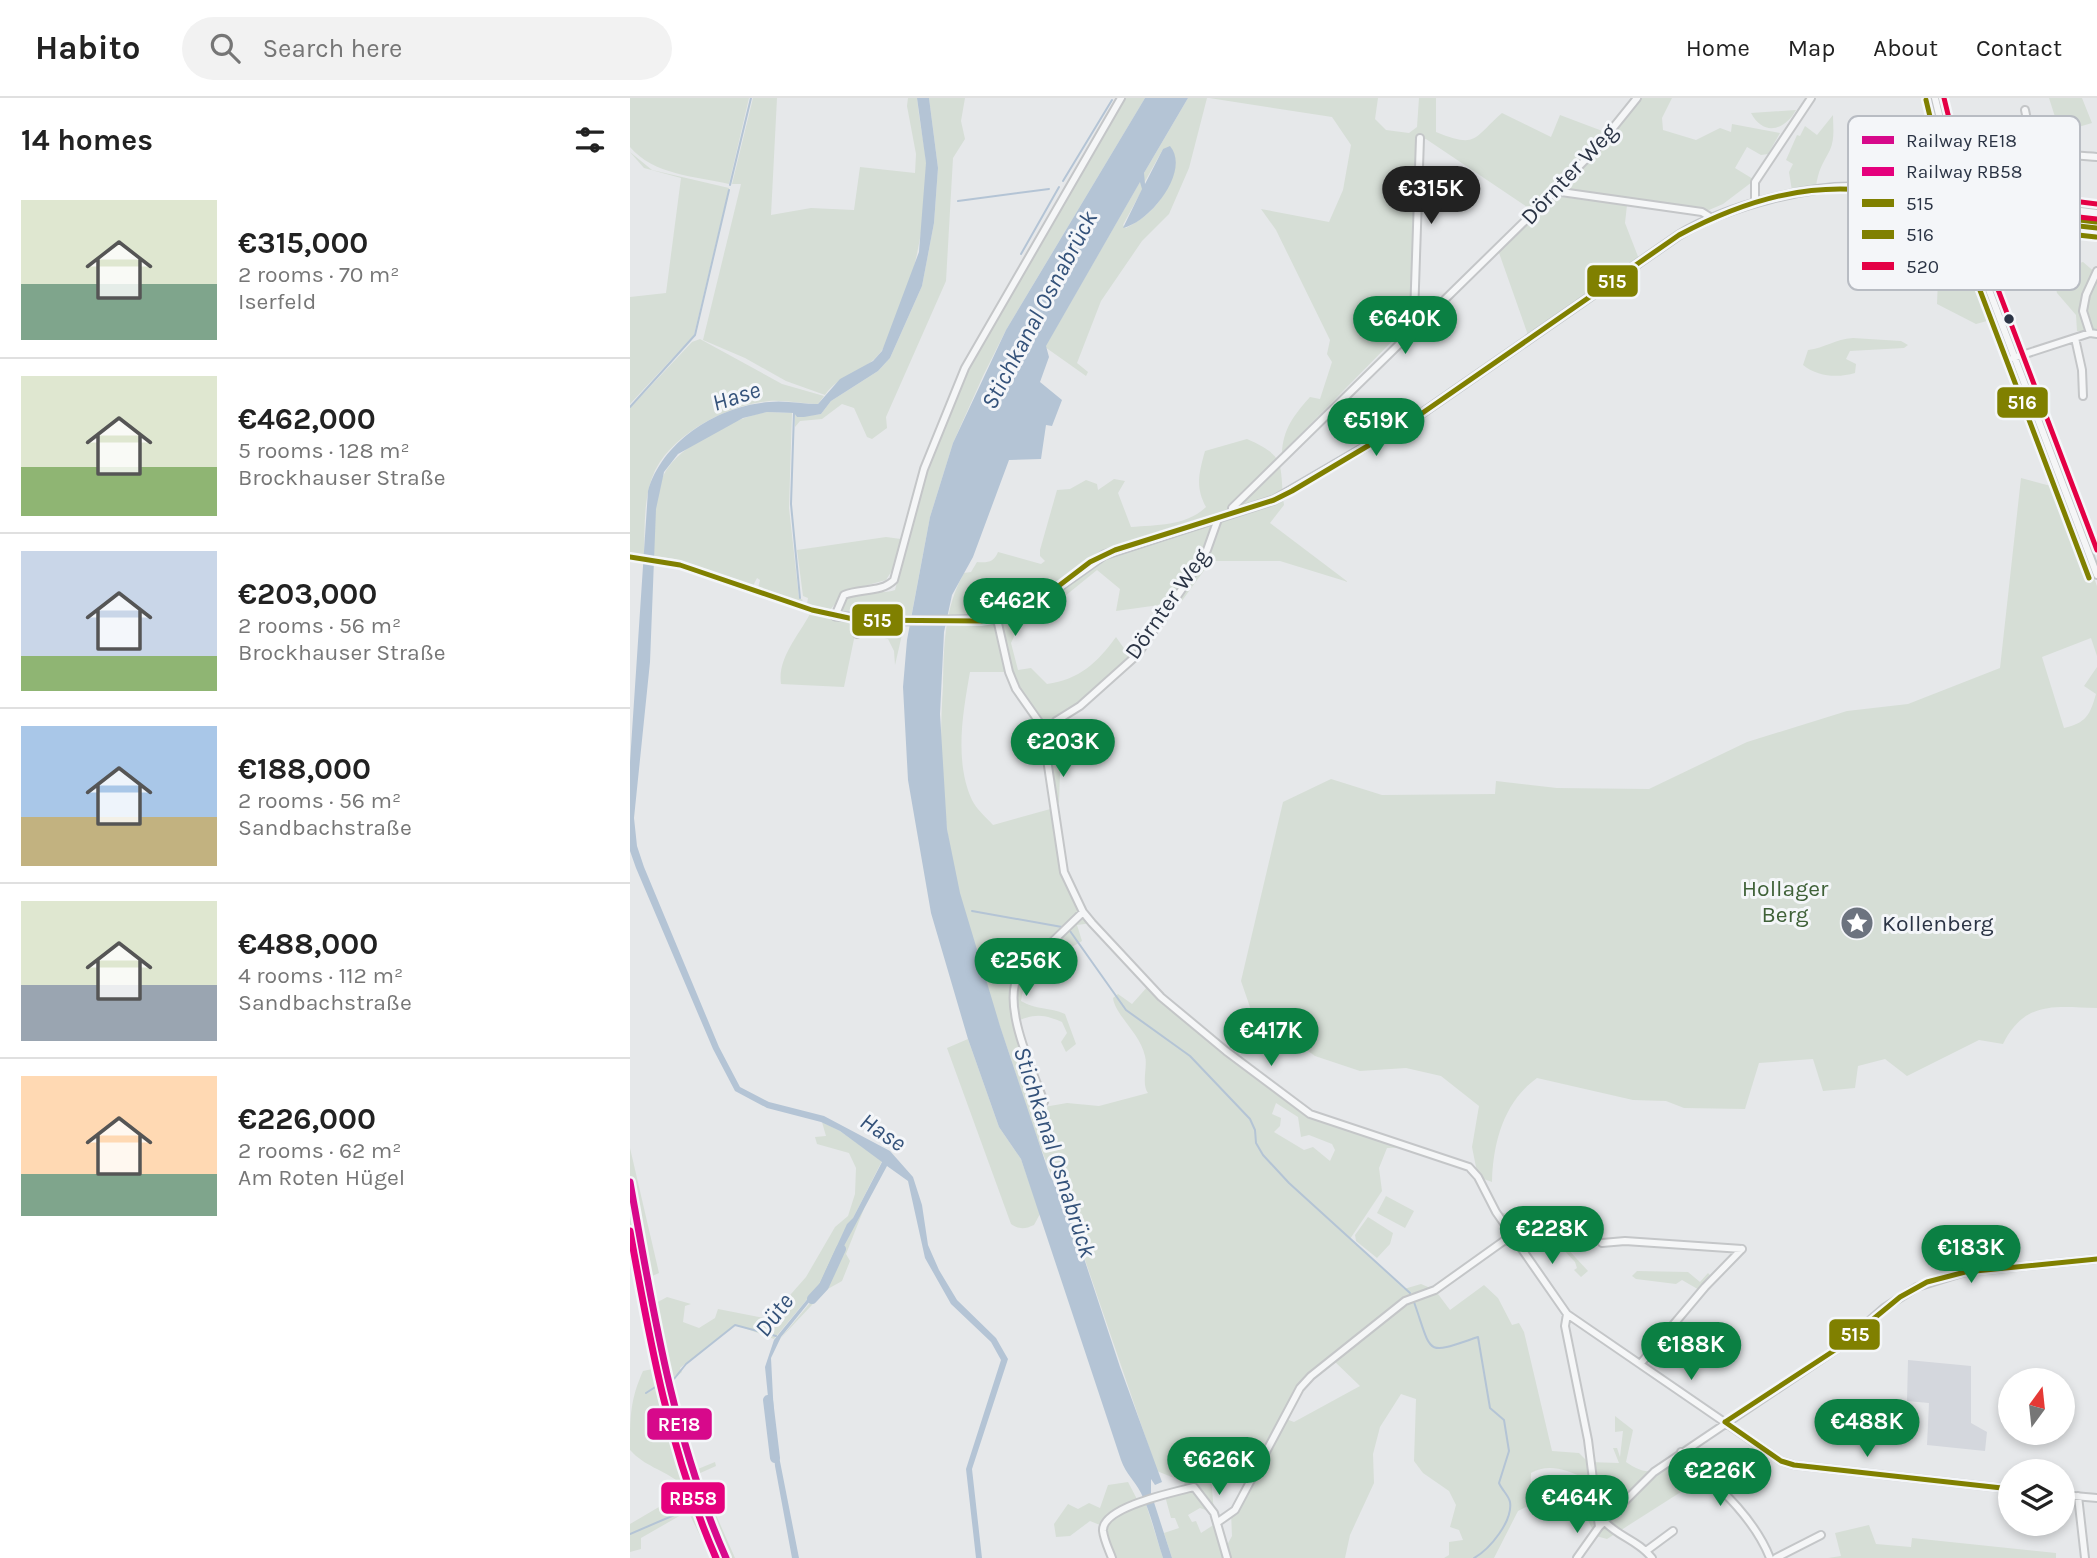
<!DOCTYPE html>
<meta charset="utf-8">
<style>
:root{--surface:#fff;--page:#f2f2f2;--text:#222;--muted:#767676;--line:#e0e0e0;--accent:#0b8043}
body{margin:0;font-family:Karla,sans-serif;background:var(--page);color:var(--text);height:100vh;display:flex;flex-direction:column;font-size:26px;white-space:nowrap}
*{box-sizing:border-box;margin:0}
p{font-size:23px;color:var(--muted)}
.icon{flex:none;width:38px;height:38px;fill:none;stroke:currentColor;stroke-width:2;stroke-linecap:round;stroke-linejoin:round}
.map{position:relative;flex:1;overflow:hidden}
.details{display:flex;flex-direction:column;background:var(--surface);width:630px}
.details>*{flex:none}
.needle{width:46px;rotate:15deg}
.controls{position:absolute;left:1368px;top:1270px;display:grid;gap:14px}
.controls a{display:grid;place-items:center;width:77px;height:77px;border-radius:50%;background:var(--surface);box-shadow:0 4px 10px #0003;font-size:35px}
.price{position:absolute;translate:-50% -60px;padding:0 16px;border-radius:24px;background:var(--accent);color:#fff;font-size:23px;line-height:46px;filter:drop-shadow(0 2px 4px #0008)}
.price::after{content:'';position:absolute;left:50%;top:42px;width:21px;height:16px;margin-left:-10px;background:inherit;clip-path:polygon(0 0,100% 0,50% 100%)}
.price.on{background:#222;color:#fff}
ul{padding:0;list-style:none}
li{display:flex;align-items:center;gap:21px;height:175px;padding:0 21px}
li+li{border-top:2px solid var(--line)}
li span{display:grid;place-items:center;flex:none;width:196px;height:140px;border-radius:0px;color:#555}
li>.icon{margin-inline-start:auto}
span .icon{width:84px;height:84px;fill:#fffc;stroke-width:1}
li b{font-size:30px}
h2{display:flex;justify-content:space-between;align-items:center;height:84px;padding:0 21px;font-size:30px}
header{display:flex;align-items:center;gap:42px;box-sizing:border-box;height:98px;padding:0 35px;background:var(--surface);border-bottom:2px solid var(--line)}
header strong{font-size:33px}
nav{display:flex;gap:38px;margin-inline-start:auto;font-size:24px}
.search{width:490px;height:63px;background:var(--page);display:flex;align-items:center;gap:18px;box-sizing:border-box;padding:0 24px;border-radius:38px;color:var(--muted);font-size:26px}
main{display:flex;flex:1;min-height:0}
.map>svg:first-child{display:block}
</style>
<header>
<strong>Habito</strong>
<div class="search"><svg class="icon" aria-label="search" viewBox="0 0 24 24"><circle cx="10" cy="10" r="6"/><path d="M15 15l6 6"/></svg>Search here</div>
<nav><a>Home</a><a>Map</a><a>About</a><a>Contact</a></nav>
</header>
<main>
<section class="details">
<h2>14 homes<svg class="icon" aria-label="filters" viewBox="0 0 24 24"><path d="M4 7h16M4 17h16"/><circle cx="9" cy="7" r="2"/><circle cx="15" cy="17" r="2"/></svg></h2>
<ul>
<li><span style="background:linear-gradient(#dfe7d0 60%,#7fa58c 0)"><svg class="icon" aria-label="home" viewBox="0 0 24 24"><path d="M3 11l9-7 9 7M6 9v11h12V9"/></svg></span><div><b>€315,000</b><p>2 rooms · 70 m²</p><p>Iserfeld</p></div></li>
<li><span style="background:linear-gradient(#dfe7d0 65%,#8fb573 0)"><svg class="icon" aria-label="home" viewBox="0 0 24 24"><path d="M3 11l9-7 9 7M6 9v11h12V9"/></svg></span><div><b>€462,000</b><p>5 rooms · 128 m²</p><p>Brockhauser Straße</p></div></li>
<li><span style="background:linear-gradient(#c9d6e8 75%,#8fb573 0)"><svg class="icon" aria-label="home" viewBox="0 0 24 24"><path d="M3 11l9-7 9 7M6 9v11h12V9"/></svg></span><div><b>€203,000</b><p>2 rooms · 56 m²</p><p>Brockhauser Straße</p></div></li>
<li><span style="background:linear-gradient(#a9c7e8 65%,#c2b280 0)"><svg class="icon" aria-label="home" viewBox="0 0 24 24"><path d="M3 11l9-7 9 7M6 9v11h12V9"/></svg></span><div><b>€188,000</b><p>2 rooms · 56 m²</p><p>Sandbachstraße</p></div></li>
<li><span style="background:linear-gradient(#dfe7d0 60%,#9aa5b1 0)"><svg class="icon" aria-label="home" viewBox="0 0 24 24"><path d="M3 11l9-7 9 7M6 9v11h12V9"/></svg></span><div><b>€488,000</b><p>4 rooms · 112 m²</p><p>Sandbachstraße</p></div></li>
<li><span style="background:linear-gradient(#ffd9b3 70%,#7fa58c 0)"><svg class="icon" aria-label="home" viewBox="0 0 24 24"><path d="M3 11l9-7 9 7M6 9v11h12V9"/></svg></span><div><b>€226,000</b><p>2 rooms · 62 m²</p><p>Am Roten Hügel</p></div></li>
</ul>
</section>
<div class="map">
<svg width="1467" height="1460" viewBox="0 0 1467 1460">
<rect width="100%" height="100%" fill="#e6e8ea"/>
<path fill="#d4d7dd" d="M1278,1262L1341,1268V1325L1357,1334L1355,1353L1297,1347L1299,1305L1277,1303Z"/>
<path fill="#d6ded6" fill-rule="evenodd" d="M0,0H119L99,86C64,78 24,77 0,49Z
M123,0H147L141,117L181,110L224,112L230,69L285,75L286,56L277,8L278,0H287C289,22 294,43 296,64C301,110 278,219 250,255C235,274 209,276 195,297L156,283L115,260L73,242L111,86H102Z
M299,0H335L331,23L335,41L323,60L316,183L256,319L257,330L242,341L237,339L224,310L212,306L192,321L170,323L165,329V316L167,319L191,316L201,303L248,273L260,260L292,188L304,125L308,70Z
M495,0H515L376,232L353,278L323,345L300,419L281,520L234,519L214,515L211,508C219,487 249,498 265,492L294,378L327,292L363,224Z
M558,0H577L559,70L539,116L512,143L471,203L447,265L458,274L456,278L415,249L511,82L513,90L493,127L496,130C526,114 539,96 544,62L533,51L513,87L514,75Z
M579,0H748L745,21L756,32L779,35L787,29L789,0H806V34C848,51 843,40 872,15L921,39L930,17L975,34L900,111L796,41L788,40L780,225L652,355C653,331 664,317 680,299L690,301L702,264L697,256L700,242L646,132L631,111L699,124L713,92L721,47L702,19Z
M1010,0H1042L1032,20L1033,32L1066,42L1090,30L1101,34L1102,26L1150,35L1138,56L1131,57L1117,49L1105,70L1123,81L1122,84L1093,106L1079,112L935,92L934,89Z
M1419,0H1452L1462,25L1438,32L1432,21L1426,22Z
M1166,12C1155,32 1134,39 1121,15Z
M1203,17C1203,28 1205,41 1200,52C1193,65 1188,72 1186,89L1162,93L1159,74L1163,66L1156,62L1167,37L1170,38L1175,28L1187,37Z
M0,54L22,72L99,90L64,237L0,306V199L36,195L51,80L14,70Z
M923,98L997,107L995,125L1009,161L898,237L868,152Z
M1326,133L1331,137L1360,218L1357,223L1346,226L1307,206L1309,156L1322,159Z
M1453,164L1467,176V234L1447,233L1446,217L1427,195L1421,171L1425,167L1435,169Z
M1223,240L1271,243L1278,247L1274,250L1220,253L1216,261L1226,266L1225,275C1208,280 1188,279 1173,267L1178,252C1195,250 1205,241 1223,240Z
M70,241L152,286L194,298L188,306C172,306 156,302 139,303C97,307 37,338 22,380C13,404 15,434 14,460L0,459V310L62,244Z
M137,314L162,315L159,410L169,500L173,502L171,504L128,490L130,482L127,480L123,488L45,461L23,458C27,397 18,371 77,338C96,327 115,318 137,314Z
M617,341C658,359 649,366 654,407L640,425L718,484L650,463H581L551,504L486,513L490,491L467,472L408,520L389,528L381,545L388,572L401,570L417,586C449,582 468,564 486,539L498,556L517,528L521,532L507,557L435,617L431,645L429,705L423,703L412,628L379,574H340C333,614 324,663 342,702C346,711 357,720 363,727L424,710L434,774L462,825L447,827L452,843C423,861 396,867 391,903C405,912 420,909 435,916L446,946L436,954L431,944L437,935L432,924C415,917 407,915 390,922L414,1009L437,1005L469,1008L518,995C511,986 518,968 515,958C510,935 485,917 483,900L488,896L502,906L519,887L680,1016L785,1049L757,1050L749,1070L752,1093L720,1141L774,1191L791,1186L805,1192L820,1212L854,1187L868,1200L882,1227L889,1225L894,1234L922,1353L949,1355L958,1364L989,1365L983,1350H987L990,1359L993,1333L985,1334V1318L1003,1332L996,1364C1022,1382 1028,1371 1051,1354L1076,1378L977,1441L966,1438L950,1407L957,1393L954,1380C937,1372 918,1365 901,1375L900,1407L888,1413L864,1460H814L819,1457V1444L833,1442L829,1432L820,1429L826,1407L819,1393L793,1375L784,1363L786,1301L771,1296L750,1329L743,1356L744,1385L720,1437L715,1460H542L534,1435L549,1430L545,1420H541L535,1398L556,1391L554,1384L527,1373L439,1115C414,1066 398,1014 381,961C356,887 327,809 317,731C310,684 310,634 313,588C314,547 314,511 334,475L341,474L347,464C358,465 364,464 368,454L411,466L415,463L410,458V452L427,392L440,391L456,382L467,386L468,392L484,381L495,383L488,395L501,429C527,427 556,428 576,409C565,389 569,375 575,353ZM646,1005L668,1019L671,1039L679,1037L702,1046L705,1052L700,1063L683,1049L674,1052L644,1034L650,1028L651,1020L642,1016ZM702,1261L730,1288L664,1324L656,1321L675,1287ZM581,1378L616,1382L601,1414L602,1438L597,1447L588,1424L571,1435L566,1423L562,1424L558,1417L570,1410L584,1415Z
M1391,380L1417,387L1429,385L1467,488V558L1461,540L1412,559L1434,630C1456,625 1460,617 1466,596L1454,588L1467,569V910C1425,909 1395,902 1373,946L1349,942L1277,978L1255,961L1228,968L1225,990L1193,993L1183,961L1129,965L1115,1011L1054,1010L1036,1003L1003,1002L907,980C874,1004 863,1044 862,1084L848,1079L842,1049L849,1008L811,978L776,970L730,973L685,958L621,912L611,883L653,704L701,681L752,697L865,696L866,683L927,690L1019,691L1117,644L1217,613L1278,606L1370,570Z
M256,439L271,441L266,466L256,482L216,493L200,512L177,506L178,500L173,498L167,452Z
M182,512L228,522L214,589L151,586C147,559 171,535 182,512Z
M233,527L274,528L265,567L264,553L258,541L233,534L231,530Z
M338,941L369,1029L391,1061L410,1116L404,1127C395,1131 390,1132 381,1126L317,950Z
M192,1024L210,1033L252,1063L189,1187L144,1241L106,1227L50,1270L52,1274L42,1282L63,1373L85,1364L86,1368L68,1376L105,1460H81L58,1413L11,1440V1451L0,1454V1426L51,1396L50,1385C34,1372 14,1368 0,1352C0,1320 0,1302 13,1273L32,1269L24,1235L15,1224L16,1206L0,1135V1050L29,1175L20,1179L26,1205L37,1199L61,1206L55,1208L53,1224L69,1230L85,1220L88,1211L139,1221L176,1179L205,1129L218,1118L225,1096L226,1070L219,1055L187,1046L185,1039L196,1038Z
M756,1098L784,1113L775,1130L747,1115Z
M235,1108L216,1156L220,1163L212,1183L196,1192L149,1242L184,1200Z
M866,1114L909,1120L958,1173L951,1179L944,1172L947,1170L945,1164L912,1129L891,1146L862,1150L875,1141L870,1132L876,1128Z
M738,1119L763,1135L760,1146L747,1160L726,1143L725,1137Z
M1007,1173L1058,1174L1070,1184L1078,1175L1083,1180L1071,1193L1052,1182L1046,1186L1006,1181L1002,1178Z
M498,1384L509,1405L515,1403L533,1460H479L470,1427L460,1423L440,1438L426,1439L424,1426L438,1406L448,1411L459,1405L470,1410L478,1387Z
M1239,1427L1246,1446L1281,1449L1282,1440L1426,1455V1460H1198L1211,1458L1205,1435Z"/>
<path fill="#b4c4d5" d="M287,0H299L308,70L304,125L292,188L260,260L248,273L201,303L191,316L174,319H167L164,315L137,314L113,320L48,356L34,374L26,411L20,564L4,720L7,748L14,769L89,949L110,989L139,1004L194,1018L260,1053L283,1079L292,1107L298,1147L309,1172L327,1202L366,1240L378,1261L342,1371L352,1460H346L336,1371L371,1262L361,1244L321,1206L295,1160L278,1083L257,1068L193,1187L151,1239L141,1260L145,1338L169,1460H162L145,1368L135,1269L144,1242L189,1187L217,1126L223,1120L252,1064L210,1033L191,1024L137,1010L105,993L83,951L6,770L0,753V664L18,393C32,343 88,308 139,304C155,302 172,306 188,306L210,281L243,263L252,253L289,154L296,65Z
M515,0H558L514,75L515,86L533,51L540,48C561,73 520,124 493,130L512,91L510,84L416,248L419,259L410,284L432,302L422,328L416,327L411,361L379,362L343,459L322,497L314,534L310,616L317,731L330,795L370,928L419,1075L439,1115L490,1269L532,1384L525,1387L521,1381V1395L542,1460H533C526,1439 521,1415 511,1395C505,1383 496,1376 491,1362L391,1061L369,1029L338,941L301,815L278,682L273,589L277,542L300,419L323,345L376,232Z"/>
<g fill="none" stroke-linecap="round" stroke-linejoin="round">
<path stroke="#b4c4d5" stroke-width="2" d="M433,83L482,2
M100,87L121,0
M328,103L419,91
M391,156L429,89
M0,309L65,237L99,92
M164,315L161,406L170,500
M342,813L432,829
M440,833L496,912L560,958L620,1021L625,1032L626,1045L633,1057L659,1085L780,1195
M784,1204C803,1258 794,1257 848,1239L860,1310L874,1322L879,1353L869,1385C872,1392 879,1398 880,1404C883,1423 860,1451 844,1460
M44,1281L56,1266L105,1227L146,1238
M16,1295L33,1284
M0,1436L63,1409"/>
<path stroke="#b4c4d5" stroke-width="10" d="M182,1201L194,1188L211,1151
M138,1302L145,1360"/>
<defs>
<path id="minor" d="M1305,0L1330,104
M1395,12L1401,41
M1320,59L1401,41C1420,58 1442,57 1467,59
M927,90L931,94L1072,114L1080,119
M1125,105V84L1181,0
M1382,121L1384,113L1393,106L1467,115
M1334,126L1467,477
M789,225L784,218L790,40
M1460,235L1453,213L1456,197L1467,173
M1445,240L1452,272L1453,298
M1383,260L1460,235L1467,236
M602,416V410L900,118L966,51L1007,0
M205,518L214,497C230,490 251,495 264,482L294,371L335,270L491,0
M367,521L379,574L386,591L412,628L434,774L453,814L462,825L531,899L596,953L680,1016L839,1069L848,1079L866,1114L937,1216L1151,1363L1164,1367L1381,1391
M227,536L228,522
M413,640L426,623L450,608L507,557L565,472L577,452L588,421
M414,1004C402,971 371,906 389,876L453,814
M972,1145L995,1143L1112,1151
M937,1216L935,1228L958,1342L969,1429
M1011,1265L1075,1189L1112,1151
M1051,1354C1084,1385 1123,1417 1140,1460
M1433,1397L1467,1400
M1448,1398L1455,1460
M588,1424L605,1412L670,1290L681,1278L775,1203L805,1192L882,1137
M975,1424C989,1439 1009,1443 1022,1460
M1016,1453L1043,1433
M482,1460C479,1452 474,1442 473,1433C471,1409 545,1394 564,1389L584,1415L597,1460
M947,1460L969,1429L1024,1374L1208,1250L1254,1210L1287,1189L1335,1174L1467,1161
M1146,1460L1191,1437"/>
<path id="major" d="M1318 116a11 11 0 1 1 22 0a11 11 0 1 1-22 0Z
M1341,116L1467,130
M205,518L269,523L367,521L405,506L474,457L644,402L788,318L1049,137C1097,108 1184,84 1241,90C1268,93 1294,102 1319,111"/>
</defs>
<use href="#minor" stroke="#c4c6c8" stroke-width="10"/>
<use href="#major" stroke="#c2c5c8" stroke-width="11"/>
<use href="#minor" stroke="#f5f6f7" stroke-width="6"/>
<use href="#major" stroke="#f8f8f8" stroke-width="8"/>
<defs>
<path id="bus-1" d="M1341,116L1467,130
M0,459L50,467L182,512L228,522L351,523L374,519L405,506L460,464L485,452L644,402L662,393L788,318L1049,137C1141,88 1220,76 1319,111
M1095,1324L1208,1250L1270,1199L1297,1184L1335,1174L1467,1161
M1095,1324L1151,1363L1164,1367L1381,1391"/>
<path id="bus-2" d="M1296,2L1321,106
M1401,116L1466,124
M1340,125L1466,139
M1326,129L1459,480"/>
<path id="bus-3" d="M1314,0L1339,102
M1403,98L1467,106
M1342,107L1467,121
M1342,123L1467,452"/>
</defs>
<use href="#bus-1" stroke="#f4f6f9" stroke-width="10"/>
<use href="#bus-2" stroke="#f4f6f9" stroke-width="10"/>
<use href="#bus-3" stroke="#f4f6f9" stroke-width="10"/>
<use href="#bus-1" stroke="#808000" stroke-width="5"/>
<use href="#bus-2" stroke="#808000" stroke-width="5"/>
<use href="#bus-3" stroke="#e40045" stroke-width="5"/>
<defs>
<path id="rail-1" d="M0,1084C23,1213 43,1340 96,1460"/>
<path id="rail-2" d="M0,1133C20,1245 40,1355 86,1460"/>
</defs>
<use href="#rail-1" stroke="#f4f6f9" stroke-width="12"/>
<use href="#rail-2" stroke="#f4f6f9" stroke-width="12"/>
<use href="#rail-1" stroke="#d7098b" stroke-width="7"/>
<use href="#rail-2" stroke="#e5007d" stroke-width="7"/>
</g>
<defs>
<symbol id="sight-disc" viewBox="-11 -11 22 22"><circle r="9.5" fill="#6c737f" stroke="#f4f6f9"/><path d="M0-6L1.8-2.2L6-1.7L2.9 1.2L3.7 5.4L0 3.3L-3.7 5.4L-2.9 1.2L-6-1.7L-1.8-2.2Z" fill="#fff"/></symbol>
</defs>
<g fill-rule="evenodd">
<use href="#sight-disc" x="1208" y="806" width="38" height="38"/>
</g>
<circle fill="#2b3445" stroke="#f4f6f9" stroke-width="2.5" cx="1379" cy="221" r="6"/>
<g text-anchor="middle" dominant-baseline="central" stroke-width="6" stroke-linejoin="round" paint-order="stroke">
<g font-size="23" fill="#2b3445" stroke="#f4f6f9">
<text transform="translate(939 76) rotate(-47)">Dörnter Weg</text>
<text transform="translate(537 506) rotate(-55)">Dörnter Weg</text>
</g>
<g font-size="23" fill="#3f6138" stroke="#f4f6f9">
<text x="1155" y="790">Hollager<tspan x="1155" dy="26">Berg</tspan></text>
</g>
<g font-size="23" fill="#2b3445" stroke="#f4f6f9" text-anchor="start">
<text x="1252" y="825">Kollenberg</text>
</g>
<g font-size="24" font-style="italic" fill="#34527a" stroke="#f4f6f9">
<text transform="translate(409 212) rotate(-62)">Stichkanal Osnabrück</text>
<text transform="translate(106 298) rotate(-18)">Hase</text>
<text transform="translate(253 1034) rotate(34)">Hase</text>
<text transform="translate(425 1054) rotate(72)">Stichkanal Osnabrück</text>
<text transform="translate(144 1217) rotate(-53)">Düte</text>
</g>
</g>
<rect x="1218" y="18" width="232" height="174" rx="10" fill="#f4f6f9" stroke="#b8bcc3" stroke-width="2"/>
<rect x="1232" y="38" width="32" height="8" fill="#d7098b"/>
<rect x="1232" y="69" width="32" height="9" fill="#e5007d"/>
<rect x="1232" y="101" width="32" height="8" fill="#808000"/>
<rect x="1232" y="132" width="32" height="9" fill="#808000"/>
<rect x="1232" y="164" width="32" height="8" fill="#e40045"/>
<g font-size="19" fill="#2b3445">
<text x="1276" y="49">Railway RE18</text>
<text x="1276" y="80">Railway RB58</text>
<text x="1276" y="112">515</text>
<text x="1276" y="143">516</text>
<text x="1276" y="175">520</text>
</g>
<g stroke="#f4f6f9" stroke-width="2.5">
<rect x="956" y="166" width="53" height="34" rx="7" fill="#808000"/>
<rect x="1366" y="288" width="53" height="33" rx="7" fill="#808000"/>
<rect x="221" y="505" width="53" height="34" rx="7" fill="#808000"/>
<rect x="1198" y="1220" width="53" height="33" rx="7" fill="#808000"/>
<rect x="16" y="1309" width="67" height="34" rx="7" fill="#d7098b"/>
<rect x="30" y="1383" width="66" height="34" rx="7" fill="#e5007d"/>
</g>
<g font-size="19" text-anchor="middle" font-weight="bold" fill="#fff">
<text x="982" y="190">515</text>
<text x="1392" y="311">516</text>
<text x="247" y="529">515</text>
<text x="1225" y="1243">515</text>
<text x="49" y="1333">RE18</text>
<text x="63" y="1407">RB58</text>
</g>
</svg>
<div class="controls">
<a><svg class="needle" viewBox="-14 -14 28 28"><path d="M0-13l5 13h-10z" fill="#e53935"/><path d="M0 13l5-13h-10z" fill="#767676"/></svg></a>
<a><svg class="icon" aria-label="layers" viewBox="0 0 24 24"><path d="M12 4l9 5-9 5-9-5zM3 14l9 5 9-5"/></svg></a>
</div>
<b class="price on" style="left:801px;top:128px">€315K</b>
<b class="price" style="left:775px;top:258px">€640K</b>
<b class="price" style="left:746px;top:360px">€519K</b>
<b class="price" style="left:385px;top:540px">€462K</b>
<b class="price" style="left:433px;top:681px">€203K</b>
<b class="price" style="left:396px;top:900px">€256K</b>
<b class="price" style="left:641px;top:970px">€417K</b>
<b class="price" style="left:922px;top:1168px">€228K</b>
<b class="price" style="left:1341px;top:1187px">€183K</b>
<b class="price" style="left:1061px;top:1284px">€188K</b>
<b class="price" style="left:1237px;top:1361px">€488K</b>
<b class="price" style="left:589px;top:1399px">€626K</b>
<b class="price" style="left:1090px;top:1410px">€226K</b>
<b class="price" style="left:947px;top:1437px">€464K</b>
</div>
</main>
